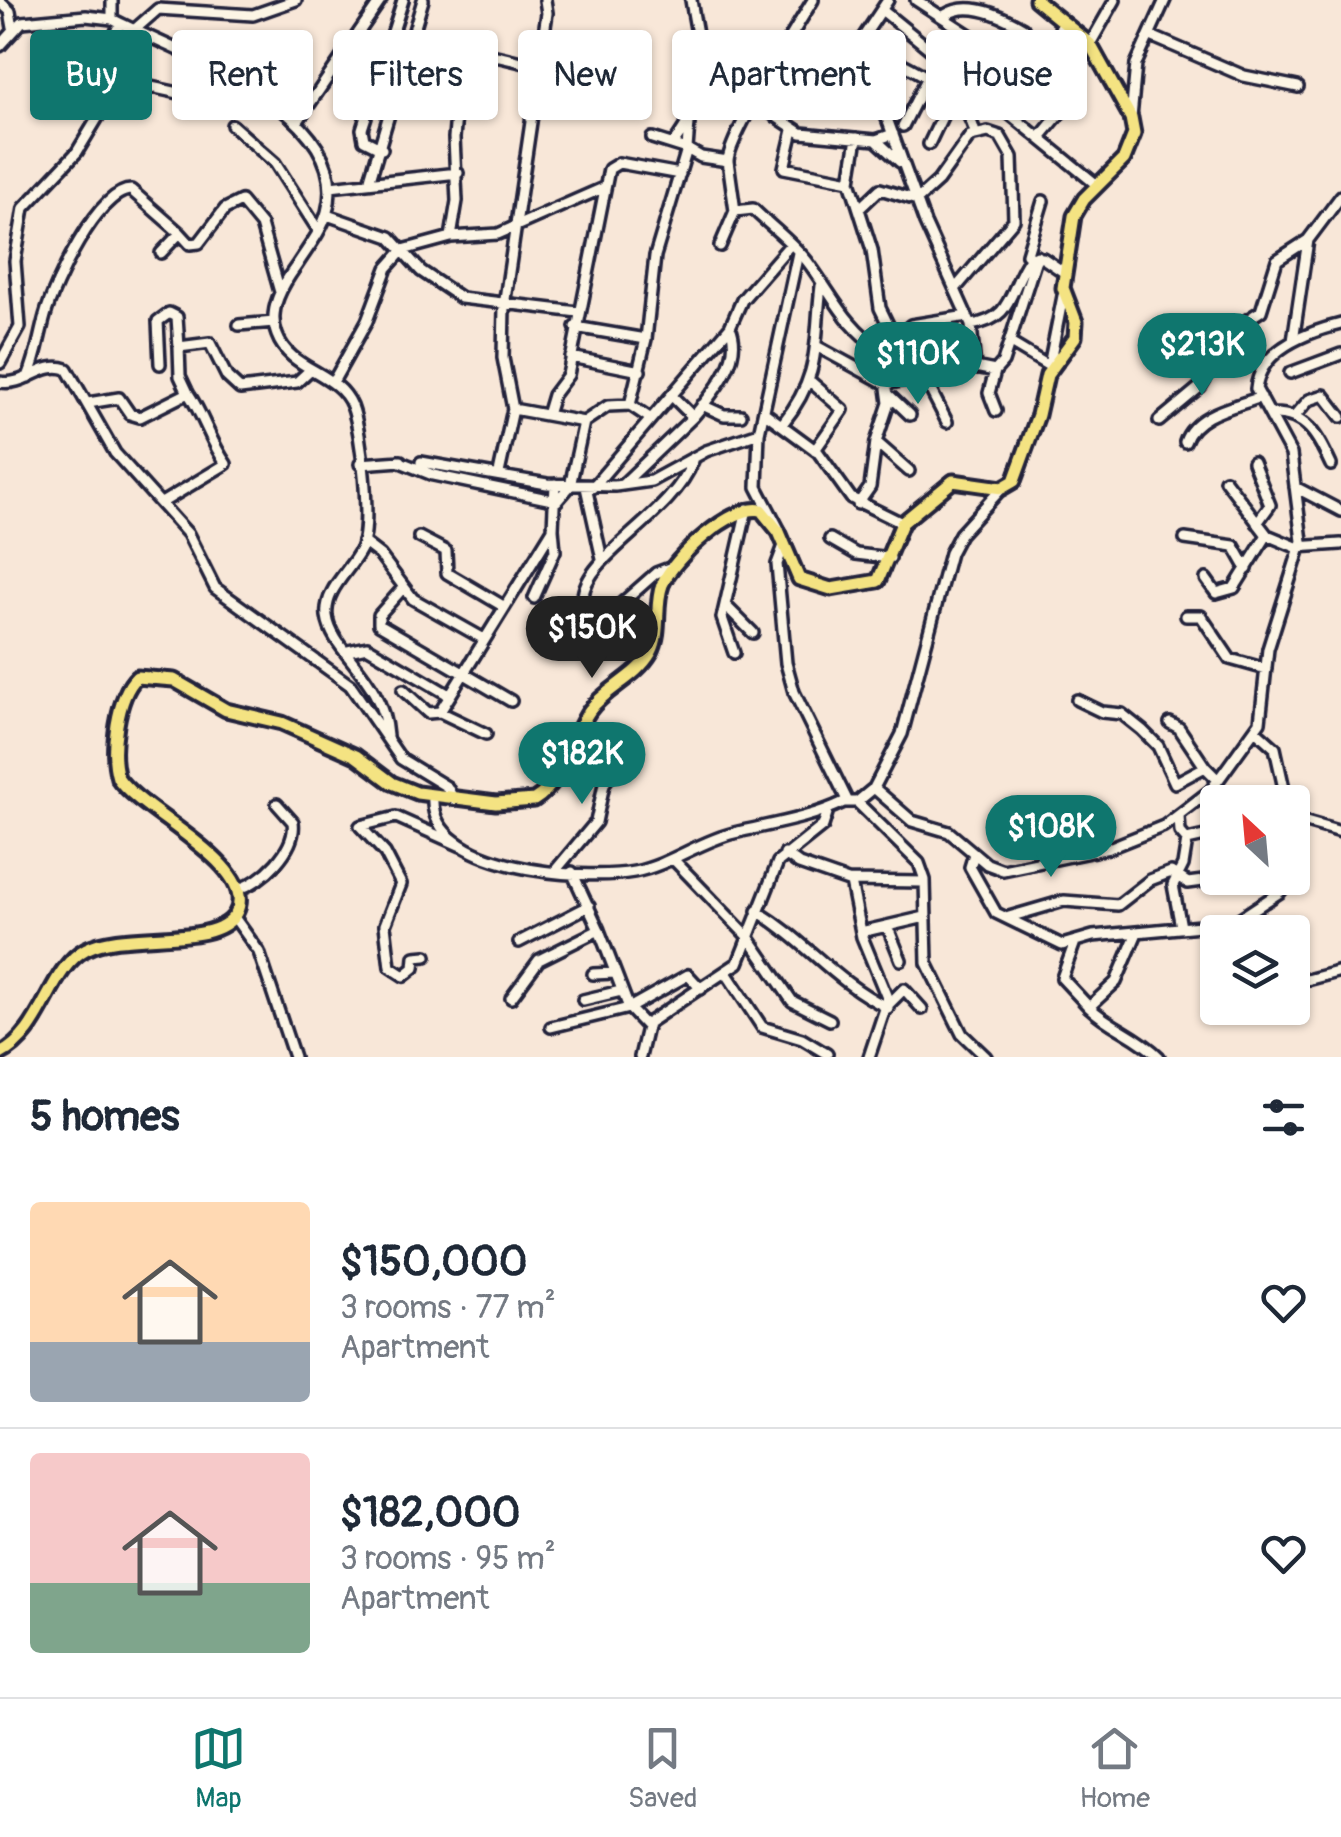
<!DOCTYPE html>
<meta charset="utf-8">
<style>
:root{--surface:#fff;--page:#f2f2f3;--text:#1f2937;--muted:#747a83;--line:#e0e1e3;--accent:#0f766e}
body{margin:0;font-family:Pangolin,sans-serif;background:var(--page);color:var(--text);height:100vh;display:flex;flex-direction:column;font-size:38px;white-space:nowrap}
*{box-sizing:border-box;margin:0}
p{font-size:32px;color:var(--muted)}
.icon{flex:none;width:55px;height:55px;fill:none;stroke:currentColor;stroke-width:2;stroke-linecap:round;stroke-linejoin:round}
.map{position:relative;height:1057px;overflow:hidden}
.sheet{display:flex;flex-direction:column;background:var(--surface);flex:1}
.sheet>*{flex:none}
.banner{position:absolute;left:30px;top:30px;width:1282px;height:90px;display:flex;gap:20px}
.needle{width:65px;rotate:334deg}
.tools{position:absolute;left:1200px;top:785px;display:grid;gap:20px}
.tools a{display:grid;place-items:center;width:110px;height:110px;border-radius:10px;background:var(--surface);box-shadow:0 2px 8px #0004;font-size:50px}
.price{position:absolute;translate:-50% -85px;padding:0 22px;border-radius:35px;background:var(--accent);color:#fff;font-size:32px;line-height:65px;filter:drop-shadow(0 2px 5px #0008)}
.price::after{content:'';position:absolute;left:50%;top:60px;width:30px;height:22px;margin-left:-15px;background:inherit;clip-path:polygon(0 0,100% 0,50% 100%)}
.price.on{background:#222;color:#fff}
ul{padding:0;list-style:none}
li{display:flex;align-items:center;gap:30px;height:250px;padding:0 30px}
li+li{border-top:2px solid var(--line)}
li span{display:grid;place-items:center;flex:none;width:280px;height:200px;border-radius:10px;color:#555}
li>.icon{margin-inline-start:auto}
span .icon{width:120px;height:120px;fill:#fffc;stroke-width:1}
li b{font-size:42px}
h2{display:flex;justify-content:space-between;align-items:center;height:120px;padding:0 30px;font-size:42px}
.chip{padding:0 35px;border-radius:10px;background:var(--surface);box-shadow:0 2px 8px #0004;font-size:35px;line-height:90px}
.chip.on{background:var(--accent);color:#fff}
.tabs{display:flex;justify-content:space-around;align-items:center;height:140px;border-top:2px solid var(--line);background:var(--surface);font-size:28px;color:var(--muted)}
.tabs a{display:grid;justify-items:center;gap:5px}
.tabs .on{color:var(--accent)}
.map>svg:first-child{display:block}
</style>
<div class="map">
<svg width="1341" height="1057" viewBox="0 0 1341 1057">
<rect width="100%" height="100%" fill="#f8e7d8"/>
<filter id="ink" filterUnits="userSpaceOnUse"><feTurbulence type="fractalNoise" baseFrequency=".01" numOctaves="2"/><feDisplacementMap in="SourceGraphic" scale="20" xChannelSelector="R" yChannelSelector="G"/><feConvolveMatrix kernelMatrix="1 2 1 2 8 2 1 2 1" color-interpolation-filters="sRGB"/></filter>
<g filter="url(#ink)">
<g fill="none" stroke-linecap="round" stroke-linejoin="round">
<defs>
<path id="minor" d="M112,0V19C180,55 355,110 327,212C322,231 307,249 297,265C283,284 267,310 277,335C290,371 338,371 352,406C362,432 372,526 361,549C350,571 324,590 327,616C332,654 383,676 387,736
M888,0L862,39V50L925,223L971,325C1015,319 1008,289 1031,257L1043,258L1065,273
M916,0L1014,64L1051,56L1062,23
M0,2L10,11L13,28
M883,11L1097,185
M945,15C968,0 1001,15 1023,28L1033,62
M133,31L158,9L253,15L296,0
M1151,36L1244,76L1298,87
M358,39L386,55
M1090,44L1115,0
M0,46L22,22L86,16L112,19
M408,53L461,56L454,138L457,201L451,237
M91,54L108,50L120,23
M461,56H496L538,66
M1014,64L1066,110
M953,66L978,39
M756,103L801,133L876,140L893,134
M884,108L903,64C934,80 967,98 975,133
M1131,118L1136,64L1165,0
M298,121L381,0
M689,123L687,149L701,157L728,161C728,139 797,26 813,0
M232,125L275,163L318,230
M903,126L928,77
M793,130L784,168L850,181
M1041,136L1076,94L1068,53L1073,31
M857,138L850,181L872,250L880,308L895,339
M876,140L900,162
M673,144C714,90 701,62 691,0
M929,144L951,98
M382,149L364,140L362,129L403,0
M370,179L423,0
M330,187L458,173
M860,208L880,189L917,200L938,181L970,136L988,132L1000,136L1012,157L1014,220L955,289
M735,211L753,209C771,227 796,245 810,265C836,301 845,325 882,351L889,403L876,442L870,487L858,504
M327,215L390,237L421,271L461,298L578,312
M720,246L735,211L728,161
M161,253L180,233L190,244L199,243L225,209L241,201L261,225L280,292
M1031,257L1027,254L1043,201
M239,325L274,322
M575,327L646,339
M1293,341L1308,240L1341,196
M1012,344L1052,368
M818,347L886,384L975,367L971,325
M882,351L911,325L967,316
M571,357L640,371
M0,363L20,327L15,261L24,208L77,152L112,94L151,87L234,105L245,100L251,89
M160,364L158,321L169,313L177,317L179,347L210,343L227,377L240,389L297,382L310,370
M1049,366L1063,296
M975,367L995,371L1003,362L1037,256
M995,371L989,393L996,411
M1290,373L1341,354
M923,375L947,422
M28,377C37,356 39,337 45,316C53,286 98,190 131,190L180,233
M0,382C25,387 43,360 67,369L115,453L188,534L215,588L350,685L401,759L447,787L454,800
M333,382L367,321L387,268L403,250L451,237L498,234L603,188
M811,382L843,410L815,450
M889,395L910,415
M88,403L119,398L130,414L140,417L188,393L180,376L179,347
M702,405L724,415H741
M513,409L503,358L504,306L547,13L545,0
M765,413L818,452L851,498L902,523
M1272,414C1307,413 1318,437 1331,465
M547,415L553,395L568,375L609,169L619,163L680,174
M693,417C713,393 744,359 730,327
M1294,417L1309,400L1324,395L1341,417
M651,419L730,327L742,300L789,246
M1159,421L1201,386L1236,327L1261,311L1277,260L1308,240
M783,423C822,374 814,343 821,286
M759,433L798,253
M876,442L909,471
M1185,442C1195,413 1235,407 1261,397
M398,461L433,475L557,501L570,486L584,422L608,406L630,405L646,339L655,256L687,149L652,138
M421,462L547,484L615,486L651,481L706,451L759,433L757,487L779,529
M1253,462L1270,505L1257,523
M360,464L401,461
M499,473L513,409L584,422
M1225,480L1267,535
M622,485L693,417L673,397
M586,487L602,559
M1295,487L1341,511
M592,488L651,419L630,405
M163,502L226,464C209,439 205,418 188,393
M419,537L446,551L447,573L503,606
M830,539L856,554L890,558
M1185,539L1234,546L1247,569
M363,542L380,555L413,599L484,639
M783,548L777,564L786,663L794,692L848,802
M672,567L656,573L605,618L597,616L583,597C585,556 672,516 693,461
M1206,579L1216,593L1234,588L1267,535L1296,547L1341,544
M403,588L379,615V624L511,701
M534,598L555,551L553,529
M725,605L753,633
M1186,616H1201L1230,659L1266,669
M348,651L367,647L449,695
M734,653L722,618L747,509
M403,690L428,713L440,712L553,529L555,484
M1077,700L1102,712L1122,714L1142,730L1158,746L1175,783L1205,767L1218,780
M440,712L486,734
M1170,723L1179,728L1205,767
M1255,730L1275,748L1287,802
M874,788L902,734L950,553L960,534L1002,488
M433,797C428,871 584,881 634,872C670,865 700,841 734,833C771,824 809,819 844,802H857L919,863L925,880L927,963L962,1034L986,1057
M857,802L874,788L912,821L949,832L987,864L1003,870L1109,848L1164,826L1211,790L1260,722L1268,649L1302,541L1291,454L1256,389C1260,349 1308,332 1341,324
M1263,802L1285,789
M1179,817L1180,832L1187,840L1218,833
M1292,818L1341,832
M1292,836V873
M785,854L799,864L848,881L925,882
M974,854L970,867L996,913L1062,945L1093,936L1233,923L1280,892L1291,878
M673,859L749,938L792,1001L830,1020
M555,871L596,822L604,784L620,761
M851,882L862,937L888,1000L869,1057
M238,889C262,883 297,849 293,822L277,804
M757,911C809,943 832,980 888,1008
M234,917L259,952L294,1057
M1009,917L1064,901L1118,905L1150,880L1171,872L1188,883L1226,878
M1181,927L1173,885L1183,865L1187,840
M888,928L901,960
M599,930L629,1008L646,1026
M861,932L925,917
M1136,935L1116,982L1089,1007C1111,1028 1137,1035 1159,1057
M519,942L589,906
M1075,942L1062,978L1089,1007
M426,956L415,957L414,968L404,976L390,967L385,925L401,884L385,853L360,826L396,817L461,846
M593,974L615,973
M727,974L762,1027L802,1039L827,1054
M1292,976L1307,980L1341,971
M511,998L539,960L599,930L572,872
M583,1000L621,991
M889,1004L904,989L922,1009
M551,1027L629,1008L688,975L701,989
M640,1057L648,1023L738,963L778,862L823,826L828,810"/>
<path id="major" d="M0,1054C44,1032 48,969 86,949C126,928 217,949 236,913C261,867 140,812 118,778C110,752 117,696 137,677L174,680L226,710L282,723L356,756L392,783L417,793L496,803L534,800C564,782 571,737 590,710C607,687 636,678 651,652C662,631 654,606 662,585C673,558 732,504 761,510L779,532L799,579L831,589L878,581L902,523L953,481L1002,488L1014,481L1038,415L1047,375L1075,337L1076,322L1063,288L1074,216L1084,199L1124,159L1134,134L1131,118L1090,44L1036,0"/>
</defs>
<use href="#minor" stroke="#22223b" stroke-width="16"/>
<use href="#major" stroke="#22223b" stroke-width="19"/>
<use href="#minor" stroke="#fcf5e5" stroke-width="9"/>
<use href="#major" stroke="#f4e382" stroke-width="11"/>
</g>
</g>
</svg>
<div class="tools">
<a><svg class="needle" viewBox="-14 -14 28 28"><path d="M0-13l5 13h-10z" fill="#e53935"/><path d="M0 13l5-13h-10z" fill="#747a83"/></svg></a>
<a><svg class="icon" aria-label="layers" viewBox="0 0 24 24"><path d="M12 4l9 5-9 5-9-5zM3 14l9 5 9-5"/></svg></a>
</div>
<b class="price" style="left:1202px;top:398px">$213K</b>
<b class="price" style="left:918px;top:407px">$110K</b>
<b class="price on" style="left:592px;top:681px">$150K</b>
<b class="price" style="left:582px;top:807px">$182K</b>
<b class="price" style="left:1051px;top:880px">$108K</b>
<div class="banner">
<a class="chip on">Buy</a>
<a class="chip">Rent</a>
<a class="chip">Filters</a>
<a class="chip">New</a>
<a class="chip">Apartment</a>
<a class="chip">House</a>
</div>
</div>
<section class="sheet">
<h2>5 homes<svg class="icon" aria-label="filters" viewBox="0 0 24 24"><path d="M4 7h16M4 17h16"/><circle cx="9" cy="7" r="2"/><circle cx="15" cy="17" r="2"/></svg></h2>
<ul>
<li><span style="background:linear-gradient(#ffd9b3 70%,#9aa5b1 0)"><svg class="icon" aria-label="home" viewBox="0 0 24 24"><path d="M3 11l9-7 9 7M6 9v11h12V9"/></svg></span><div><b>$150,000</b><p>3 rooms · 77 m²</p><p>Apartment</p></div><svg class="icon" aria-label="heart" viewBox="0 0 24 24"><path d="M12 20l-8-8c-3-5 5-10 8-4 3-6 11-1 8 4z"/></svg></li>
<li><span style="background:linear-gradient(#f6c9c9 65%,#7fa58c 0)"><svg class="icon" aria-label="home" viewBox="0 0 24 24"><path d="M3 11l9-7 9 7M6 9v11h12V9"/></svg></span><div><b>$182,000</b><p>3 rooms · 95 m²</p><p>Apartment</p></div><svg class="icon" aria-label="heart" viewBox="0 0 24 24"><path d="M12 20l-8-8c-3-5 5-10 8-4 3-6 11-1 8 4z"/></svg></li>
</ul>
</section>
<nav class="tabs">
<a class="on"><svg class="icon" aria-label="map" viewBox="0 0 24 24"><path d="M3 6l6-2 6 2 6-2v14l-6 2-6-2-6 2zM9 4v14M15 6v14"/></svg>Map</a>
<a><svg class="icon" aria-label="saved" viewBox="0 0 24 24"><path d="M7 4h10v16l-5-4-5 4z"/></svg>Saved</a>
<a><svg class="icon" aria-label="home" viewBox="0 0 24 24"><path d="M3 11l9-7 9 7M6 9v11h12V9"/></svg>Home</a>
</nav>
